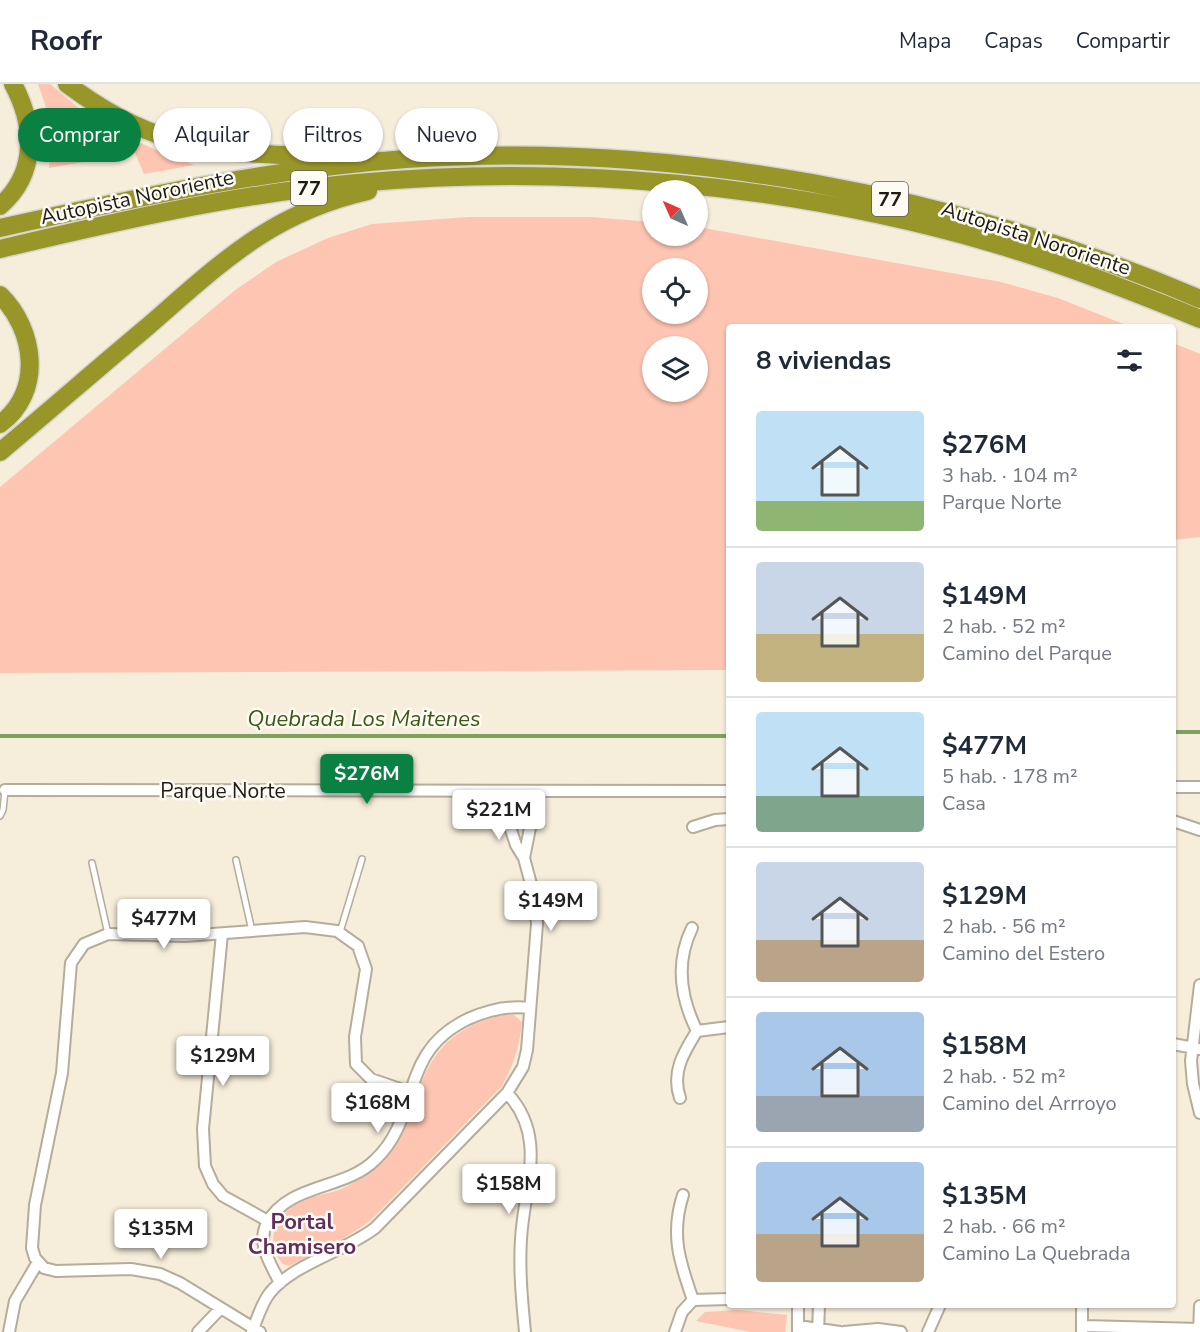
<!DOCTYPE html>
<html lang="es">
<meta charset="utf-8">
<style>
:root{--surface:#fff;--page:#f6f6f7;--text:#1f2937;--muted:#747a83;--line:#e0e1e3;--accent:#0b8043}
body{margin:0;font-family:"Nunito Sans",sans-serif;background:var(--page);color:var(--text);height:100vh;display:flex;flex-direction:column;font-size:22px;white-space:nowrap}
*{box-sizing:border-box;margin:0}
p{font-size:20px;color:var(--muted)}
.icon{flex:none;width:33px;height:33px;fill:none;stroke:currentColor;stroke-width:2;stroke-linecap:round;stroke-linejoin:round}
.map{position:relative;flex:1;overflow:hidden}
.sheet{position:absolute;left:726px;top:240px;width:450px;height:984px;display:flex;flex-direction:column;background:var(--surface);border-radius:6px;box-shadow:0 2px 4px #0004}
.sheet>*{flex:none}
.banner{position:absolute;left:18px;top:24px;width:570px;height:54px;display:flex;gap:12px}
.needle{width:39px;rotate:315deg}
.tools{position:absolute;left:642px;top:96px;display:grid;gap:12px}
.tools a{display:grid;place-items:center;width:66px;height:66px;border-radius:50%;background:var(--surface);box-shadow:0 2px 4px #0004;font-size:30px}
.price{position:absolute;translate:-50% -51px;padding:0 14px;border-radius:6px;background:#fff;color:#222;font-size:20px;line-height:39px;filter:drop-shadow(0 2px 3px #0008)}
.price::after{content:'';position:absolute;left:50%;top:36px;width:18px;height:14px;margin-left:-9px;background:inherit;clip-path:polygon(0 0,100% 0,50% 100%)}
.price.current{background:var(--accent);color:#fff}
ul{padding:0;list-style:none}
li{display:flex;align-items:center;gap:18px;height:150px;padding:0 30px}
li+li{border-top:2px solid var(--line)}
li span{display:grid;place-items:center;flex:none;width:168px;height:120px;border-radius:6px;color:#555}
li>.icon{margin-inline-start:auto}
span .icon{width:72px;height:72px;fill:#fffc;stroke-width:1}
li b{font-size:26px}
h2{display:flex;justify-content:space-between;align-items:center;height:72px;padding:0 30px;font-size:26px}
.tag{padding:0 21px;border-radius:27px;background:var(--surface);box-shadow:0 2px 4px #0004;font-size:21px;line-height:54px}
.tag.current{background:var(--accent);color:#fff}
header{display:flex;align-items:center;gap:36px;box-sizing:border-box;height:84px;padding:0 30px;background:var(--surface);border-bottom:2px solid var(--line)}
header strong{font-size:28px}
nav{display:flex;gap:33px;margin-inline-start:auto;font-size:21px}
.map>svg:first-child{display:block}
</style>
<header>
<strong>Roofr</strong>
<nav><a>Mapa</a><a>Capas</a><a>Compartir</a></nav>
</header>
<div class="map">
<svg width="1200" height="1248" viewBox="0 0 1200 1248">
<rect width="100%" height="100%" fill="#f6eddb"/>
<path fill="#fec5b2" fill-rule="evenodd" d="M38,0H50L103,44L194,81L144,90L135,69L49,84L52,41Z
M469,133H590L652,138V152H698V143L1001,198L1058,214L1131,243H729V586L0,589V403L234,207L276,178L328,154L372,140ZM652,184H698V230H652ZM698,262V308H652V262Z
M1173,259L1200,270V453L1173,456Z
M514,931L522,938C520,960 513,984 501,1003L370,1137L335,1160L289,1182L283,1180C261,1155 279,1127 306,1115C317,1110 330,1110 341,1105C355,1099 368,1091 379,1080C424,1035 409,973 471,942C485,935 499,930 514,931Z
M738,1226L787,1231L785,1248H751L696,1237L705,1228Z"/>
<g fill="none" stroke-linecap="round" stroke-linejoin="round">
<path stroke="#7fa15f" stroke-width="4" d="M1173,648H1200
M0,652H729"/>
<defs>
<path id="service" d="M0,732L3,726L5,706
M236,776L252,847
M92,779L108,850
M340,848L362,775"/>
<path id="minor" d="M1173,703H1200
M5,706L729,707
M1173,737L1200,746
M693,743L715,736L729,735
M524,774L531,739L530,707
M692,844C675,879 680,913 697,947
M222,850L203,1045L205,1082L213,1100L223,1112L268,1137
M1200,901L1191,977L1193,1000L1200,1029
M1173,960L1200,965
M507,1009C548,1053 524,1102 521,1155C519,1186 522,1217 525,1248
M680,1014C671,988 684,968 697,947L729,943
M280,1199C271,1180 256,1160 267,1139C289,1099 345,1106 375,1076C422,1032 397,969 468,935C488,926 508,921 530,924
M693,1216L729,1215
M1082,1221V1248
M798,1242L840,1248
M1084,1242L1200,1245
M9,1248L15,1217L38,1178
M198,1248L220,1225
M252,1248C257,1235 261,1221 269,1210C292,1180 344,1168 375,1144L507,1009L523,983L527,966L537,840L535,815L524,774L516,761L509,740L506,707
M260,1248L180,1199L160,1190L131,1185L56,1187L44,1184L35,1174L32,1164L35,1121L62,989L71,879L84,860L108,850L185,852L305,843L337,847L358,862L366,885L355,953L356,980L371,995L409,1008
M675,1248L682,1228L693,1216C680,1179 670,1151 683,1111
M798,1248V1221
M818,1248L819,1221
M844,1248L878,1245L901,1248
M928,1248L940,1221
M1199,1248L1200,1222"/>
<path id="motorway" d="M67,0C159,69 228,71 337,72
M0,122C38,89 35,41 13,0
M0,144C134,114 268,85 406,75C672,57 956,110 1200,215
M0,165C118,137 236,110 357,99C567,80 789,100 992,159C1063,180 1132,207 1200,235
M0,211C35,245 44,308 0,340
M0,368C49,327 97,285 146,244C220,180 270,129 368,107"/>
</defs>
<use href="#service" stroke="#b5ad9c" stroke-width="8"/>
<use href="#minor" stroke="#b5ad9c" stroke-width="14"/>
<use href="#motorway" stroke="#d6d6d5" stroke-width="21"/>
<use href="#service" stroke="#fff" stroke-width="5"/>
<use href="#minor" stroke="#fff" stroke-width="10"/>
<use href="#motorway" stroke="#999629" stroke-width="18"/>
</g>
<g text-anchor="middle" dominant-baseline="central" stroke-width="5" stroke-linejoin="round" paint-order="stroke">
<g fill="#fefbf4" stroke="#615e57" stroke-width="1.5">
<rect x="291" y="87" width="36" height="34" rx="4.5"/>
<rect x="872" y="98" width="36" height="34" rx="4.5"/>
</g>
<g font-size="20" font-weight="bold" fill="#1e1b14">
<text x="309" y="104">77</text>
<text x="890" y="115">77</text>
</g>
<g font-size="21" fill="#1e1b14" stroke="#fefbf4">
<text transform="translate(137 113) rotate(-12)">Autopista Nororiente</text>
<text transform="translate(1036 154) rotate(18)">Autopista Nororiente</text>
<text x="223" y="707">Parque Norte</text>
</g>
<g font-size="22" font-style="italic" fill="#3a5913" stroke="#fefbf4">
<text x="364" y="635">Quebrada Los Maitenes</text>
</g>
<g font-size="22" font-weight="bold" fill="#622d5c" stroke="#fefbf4">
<text x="302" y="1138">Portal<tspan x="302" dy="25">Chamisero</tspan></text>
</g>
</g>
</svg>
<div class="tools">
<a><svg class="needle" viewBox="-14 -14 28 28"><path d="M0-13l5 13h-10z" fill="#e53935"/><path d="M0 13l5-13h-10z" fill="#747a83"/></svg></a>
<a><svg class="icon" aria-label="locate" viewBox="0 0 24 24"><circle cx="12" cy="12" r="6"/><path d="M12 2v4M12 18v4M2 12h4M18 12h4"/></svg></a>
<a><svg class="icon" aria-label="layers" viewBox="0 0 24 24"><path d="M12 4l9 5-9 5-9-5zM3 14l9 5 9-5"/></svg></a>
</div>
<b class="price current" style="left:367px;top:721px">$276M</b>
<b class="price" style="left:499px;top:757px">$221M</b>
<b class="price" style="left:551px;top:848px">$149M</b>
<b class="price" style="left:164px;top:866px">$477M</b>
<b class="price" style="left:223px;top:1003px">$129M</b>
<b class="price" style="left:378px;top:1050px">$168M</b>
<b class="price" style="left:509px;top:1131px">$158M</b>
<b class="price" style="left:161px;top:1176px">$135M</b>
<div class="banner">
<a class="tag current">Comprar</a>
<a class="tag">Alquilar</a>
<a class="tag">Filtros</a>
<a class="tag">Nuevo</a>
</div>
<section class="sheet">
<h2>8 viviendas<svg class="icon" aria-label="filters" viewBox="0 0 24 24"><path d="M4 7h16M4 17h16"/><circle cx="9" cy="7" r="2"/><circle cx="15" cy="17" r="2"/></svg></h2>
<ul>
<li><span style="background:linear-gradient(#bfe0f5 75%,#8fb573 0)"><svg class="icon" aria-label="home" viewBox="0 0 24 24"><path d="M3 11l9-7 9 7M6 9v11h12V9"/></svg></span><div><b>$276M</b><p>3 hab. · 104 m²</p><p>Parque Norte</p></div></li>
<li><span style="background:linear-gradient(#c9d6e8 60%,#c2b280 0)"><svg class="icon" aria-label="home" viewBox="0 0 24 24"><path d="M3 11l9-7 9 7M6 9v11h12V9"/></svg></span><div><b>$149M</b><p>2 hab. · 52 m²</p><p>Camino del Parque</p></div></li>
<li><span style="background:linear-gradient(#bfe0f5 70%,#7fa58c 0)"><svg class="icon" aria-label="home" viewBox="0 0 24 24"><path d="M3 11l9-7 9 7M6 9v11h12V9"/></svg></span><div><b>$477M</b><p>5 hab. · 178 m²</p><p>Casa</p></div></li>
<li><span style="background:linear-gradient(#c9d6e8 65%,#b9a48a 0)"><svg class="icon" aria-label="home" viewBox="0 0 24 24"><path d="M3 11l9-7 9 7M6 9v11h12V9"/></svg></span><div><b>$129M</b><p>2 hab. · 56 m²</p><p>Camino del Estero</p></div></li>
<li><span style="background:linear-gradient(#a9c7e8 70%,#9aa5b1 0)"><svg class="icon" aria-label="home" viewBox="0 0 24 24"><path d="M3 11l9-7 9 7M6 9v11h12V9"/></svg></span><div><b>$158M</b><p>2 hab. · 52 m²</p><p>Camino del Arrroyo</p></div></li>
<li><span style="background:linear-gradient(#a9c7e8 60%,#b9a48a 0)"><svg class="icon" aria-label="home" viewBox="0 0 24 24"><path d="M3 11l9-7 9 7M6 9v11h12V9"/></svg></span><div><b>$135M</b><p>2 hab. · 66 m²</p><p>Camino La Quebrada</p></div></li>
</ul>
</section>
</div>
